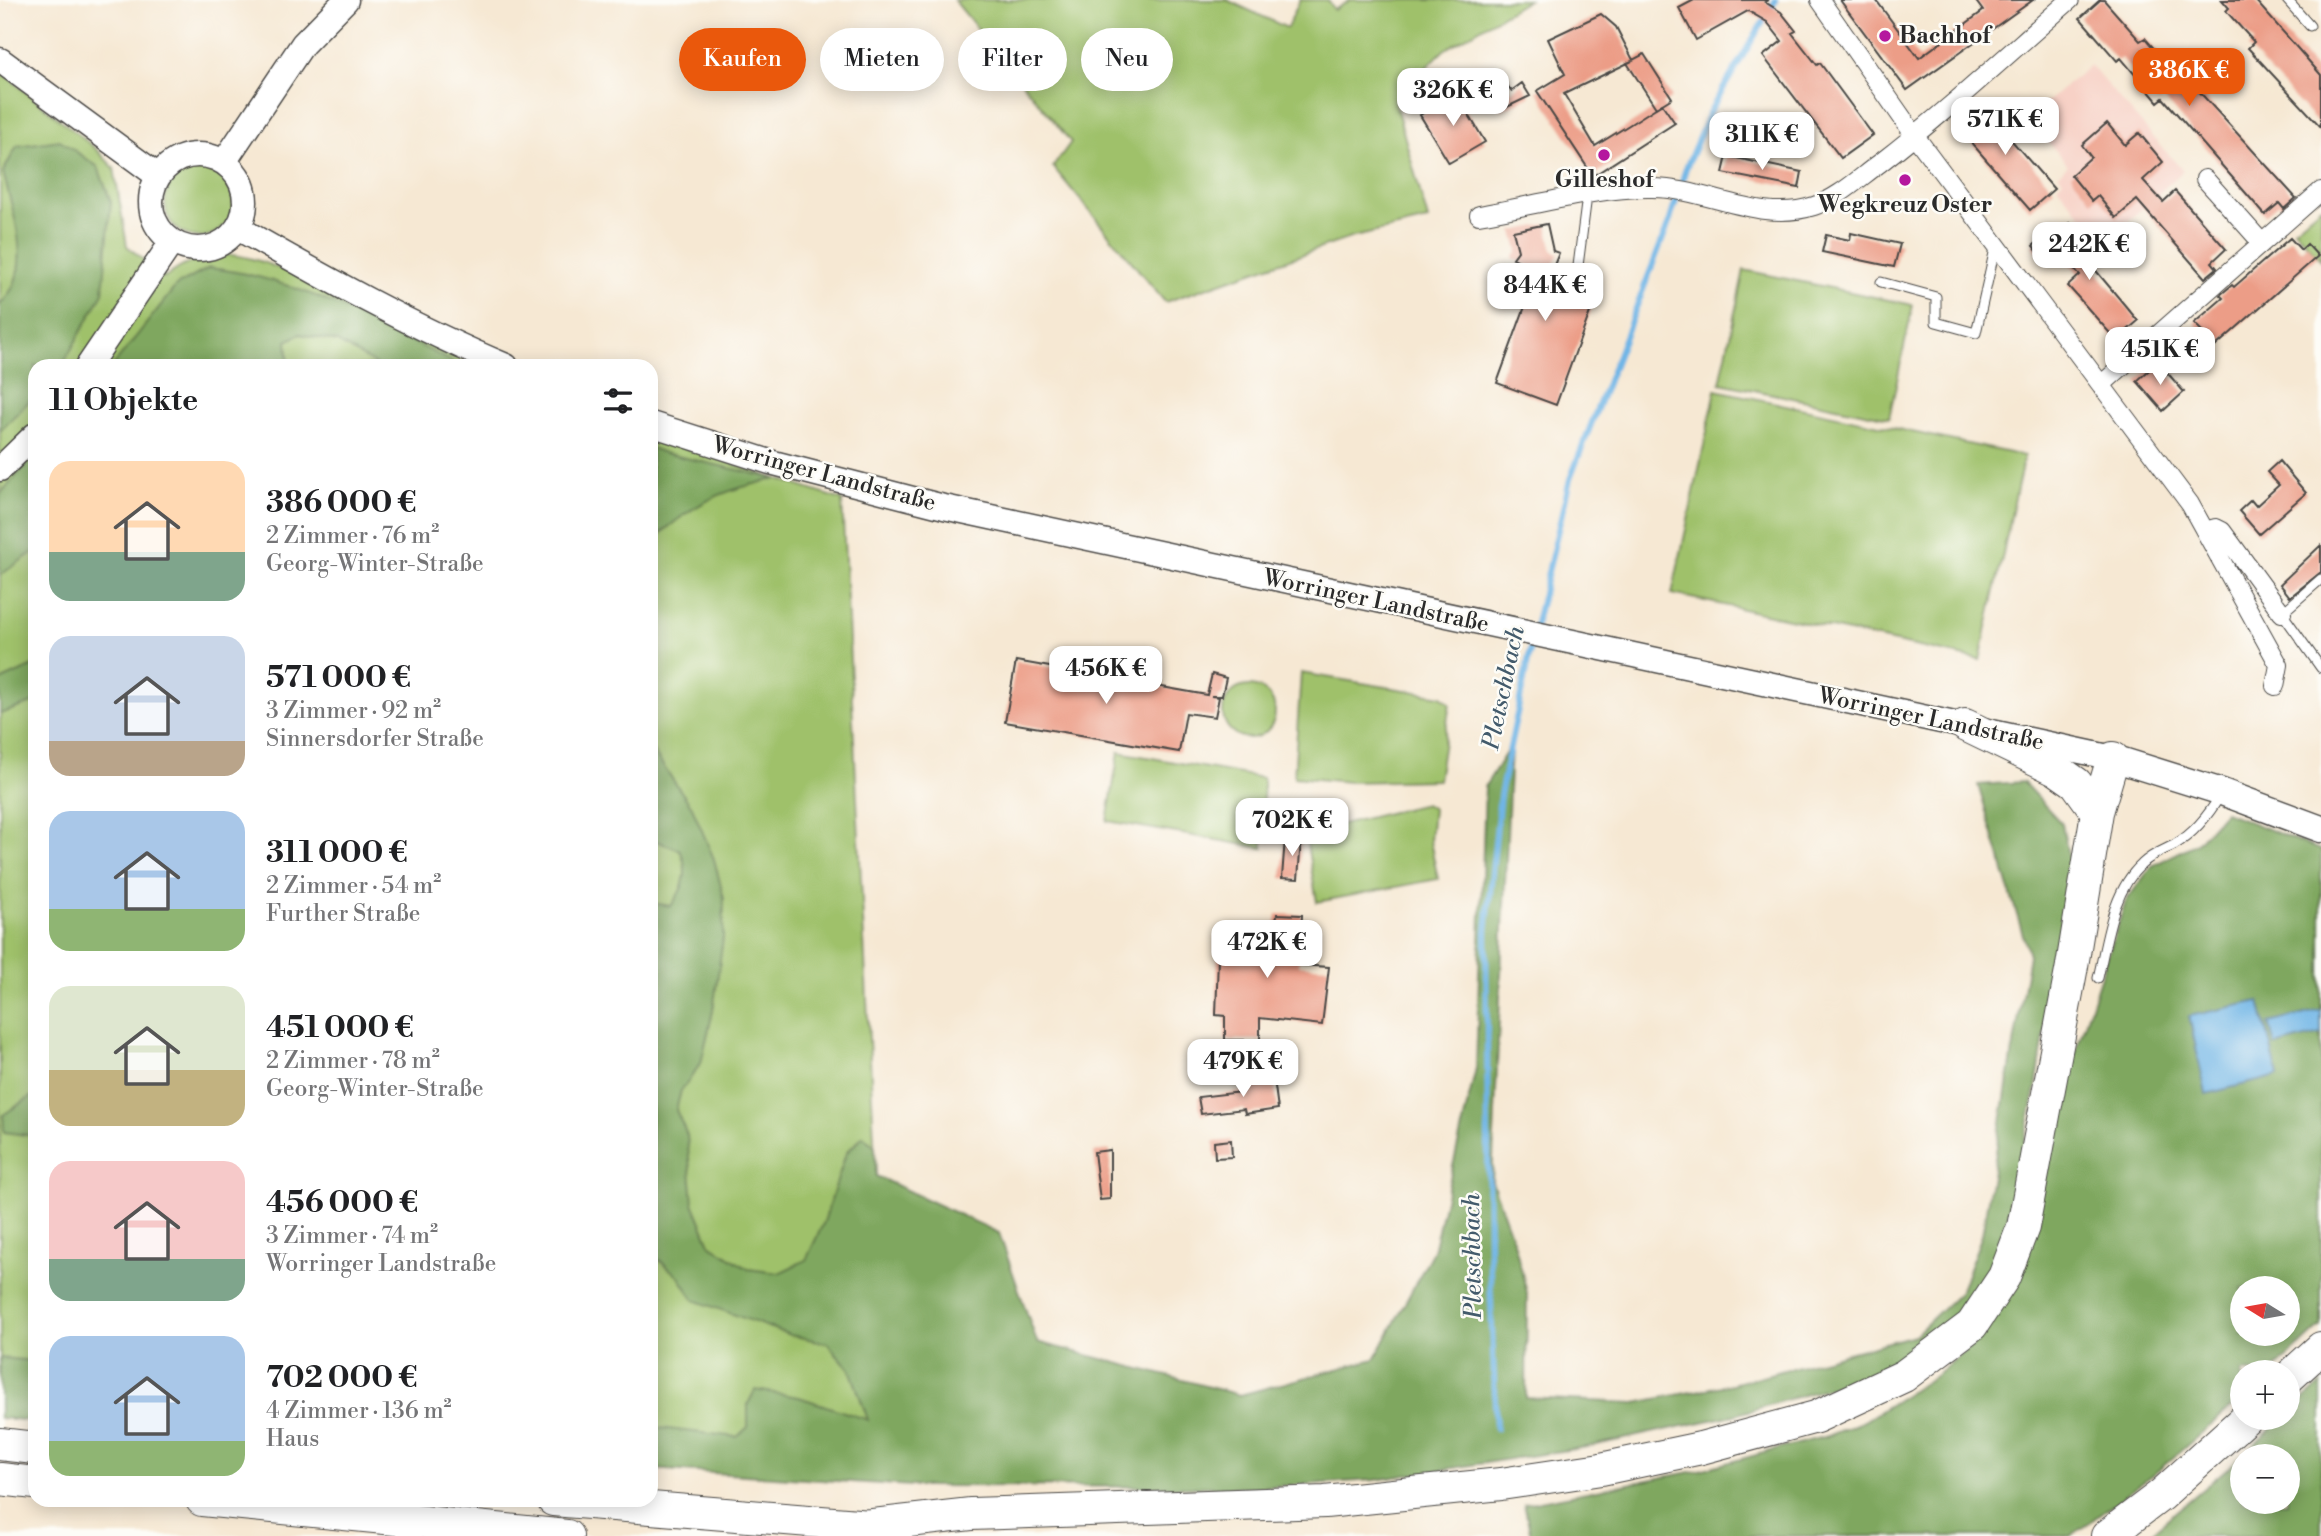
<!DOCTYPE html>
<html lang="de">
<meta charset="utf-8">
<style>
:root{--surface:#fff;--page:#f6f6f6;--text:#202124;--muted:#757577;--accent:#ea580c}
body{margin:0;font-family:"Libre Bodoni",serif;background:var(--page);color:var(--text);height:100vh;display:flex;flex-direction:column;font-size:26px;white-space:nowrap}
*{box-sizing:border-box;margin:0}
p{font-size:23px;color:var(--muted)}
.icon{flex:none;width:38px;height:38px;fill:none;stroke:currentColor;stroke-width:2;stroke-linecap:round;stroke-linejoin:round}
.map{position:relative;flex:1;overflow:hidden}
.details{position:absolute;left:28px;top:359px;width:630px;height:1148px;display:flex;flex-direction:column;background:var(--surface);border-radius:21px;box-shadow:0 4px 18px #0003}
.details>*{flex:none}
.top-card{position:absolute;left:679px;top:28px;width:665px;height:63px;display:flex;gap:14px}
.needle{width:46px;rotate:281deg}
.fabs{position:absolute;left:2230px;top:1276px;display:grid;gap:14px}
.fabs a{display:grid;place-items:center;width:70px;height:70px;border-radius:50%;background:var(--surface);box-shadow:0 4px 18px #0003;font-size:35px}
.price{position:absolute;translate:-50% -60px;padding:0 16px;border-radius:14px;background:#fff;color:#222;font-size:23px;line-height:46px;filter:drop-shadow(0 2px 4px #0008)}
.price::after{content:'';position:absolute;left:50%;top:42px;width:21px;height:16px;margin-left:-10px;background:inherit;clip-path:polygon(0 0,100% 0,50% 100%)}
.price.on{background:var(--accent);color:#fff}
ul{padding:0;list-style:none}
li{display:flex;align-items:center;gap:21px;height:175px;padding:0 21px}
li span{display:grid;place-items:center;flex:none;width:196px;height:140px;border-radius:21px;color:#555}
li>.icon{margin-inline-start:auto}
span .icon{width:84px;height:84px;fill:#fffc;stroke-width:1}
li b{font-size:30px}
h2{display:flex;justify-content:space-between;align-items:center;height:84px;padding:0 21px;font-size:30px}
.chip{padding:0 24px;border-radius:32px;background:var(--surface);box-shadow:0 4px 18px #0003;font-size:24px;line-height:63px}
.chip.on{background:var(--accent);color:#fff}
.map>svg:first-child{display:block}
</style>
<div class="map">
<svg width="2321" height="1536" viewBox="0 0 2321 1536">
<rect width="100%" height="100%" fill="#fdfcf7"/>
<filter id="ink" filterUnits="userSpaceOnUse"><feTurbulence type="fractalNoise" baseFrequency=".0143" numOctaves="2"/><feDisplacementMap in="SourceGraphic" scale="14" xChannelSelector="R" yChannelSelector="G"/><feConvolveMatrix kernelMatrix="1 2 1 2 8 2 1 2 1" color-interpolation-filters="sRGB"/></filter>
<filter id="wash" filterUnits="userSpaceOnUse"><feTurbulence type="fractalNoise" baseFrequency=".00686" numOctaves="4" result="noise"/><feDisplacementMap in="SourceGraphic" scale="28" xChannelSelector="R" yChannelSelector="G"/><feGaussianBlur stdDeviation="1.57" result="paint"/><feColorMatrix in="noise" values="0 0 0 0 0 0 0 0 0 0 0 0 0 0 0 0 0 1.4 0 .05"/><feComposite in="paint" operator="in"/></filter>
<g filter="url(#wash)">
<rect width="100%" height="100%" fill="#f6e8d3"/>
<path fill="#f7d1c6" d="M2090,65L2183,171L2104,243L2057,186L2063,180L2058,174L2068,165L2028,118Z"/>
<path fill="#9fc16a" stroke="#65764a" stroke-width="2" d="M954,0H1227L1287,28L1300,0H1328L1334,10L1350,0H1528L1444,50L1394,99L1428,220L1350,238L1165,302L1053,167L1071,142Z
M0,71L95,148L114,168L127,246L165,278C182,264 204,255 228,255C271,254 375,318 418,340C437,350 457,357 476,366H35V1378L0,1374Z
M165 203a34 34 0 1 1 68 0a34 34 0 1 1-68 0Z
M2321,206V260L2294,229Z
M1744,270L1913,305L1889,418L1720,383Z
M1716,390L2024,456L1980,660L1672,594Z
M651,437L842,500L890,1458L651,1436Z
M1301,673L1441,696L1450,703L1438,780L1350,782L1294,777Z
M1223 712a26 26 0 1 1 52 0a26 26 0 1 1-52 0Z
M1119,752L1263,778V848L1107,821Z
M1425,804L1433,809L1430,841L1438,879L1317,902L1305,833Z"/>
<path fill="#7fa75e" stroke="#556944" stroke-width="2" fill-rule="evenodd" d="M60,140L98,167L111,202L103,293L62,366H35V395L0,431V304C36,271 13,214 3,172L17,146Z
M209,268C299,277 380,327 461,366H378L337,342L300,334L287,341L289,366H113L176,286Z
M651,448L664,453L777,479C725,489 699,500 659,535L651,532Z
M35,455V551L0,575V494Z
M35,665V702L0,714V681Z
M1511,745L1492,1182L1515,1245L1527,1293L1526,1398L1635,1403L1732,1384L1915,1335L1960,1292L1982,1235L2029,955L1978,785L2023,782L2062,824L2070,865L2036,1089L2005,1229L1990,1266L1964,1311L1940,1337L1877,1374L1734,1415L1587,1447L1376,1480L1260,1487L912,1486L651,1469V1427L737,1437L748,1427V1404L755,1390L799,1397L868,1420L850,1369L827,1343L790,1335L694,1300L679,1277L651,1253V1178L654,1170L651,1154V903L671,906C684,888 690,871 680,850L651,839V749L692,807L714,859L724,898L723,938L713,1011L701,1063L681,1091L676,1110L687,1135L693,1203L710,1244L748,1269L779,1273L806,1260L824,1222L846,1153L863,1136L875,1147L876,1176L999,1233L1037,1342L1240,1395L1375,1359L1433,1251L1476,1068L1485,786Z
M2225,812L2321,850V1326L2271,1372H2242V1398L2154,1474L2071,1536H1531L1524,1504L1696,1471L1827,1436L1864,1421L1938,1374L1973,1344L2060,1098L2126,901L2152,866L2197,843ZM2242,1288H2287V1334H2242Z
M35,1094V1136L4,1132L3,1115Z
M0,1358L35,1361V1421L0,1418Z
M2321,1384V1536H2147L2242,1456V1502H2287V1456H2242Z"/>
<path fill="#6fb5e6" stroke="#4d7088" stroke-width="2" d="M2260,1001L2278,1076L2206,1094L2189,1016Z
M2321,1010V1034L2275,1046L2269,1023Z"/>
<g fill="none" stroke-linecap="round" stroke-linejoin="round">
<path stroke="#6fb5e6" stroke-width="6" d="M1535,627L1570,479L1670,220L1686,168L1710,111L1776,0
M1496,1429L1489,1249L1486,932L1500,795L1533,637"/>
</g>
<g id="blocks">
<path fill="#ec9d87" d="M1694,0H1769L1765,2L1781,12L1796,31L1792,33L1817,65L1820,63L1873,135L1841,158L1763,56L1782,41L1767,22L1748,11L1696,40L1679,8Z
M1840,0H1876L1919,58L1983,11L1975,0H2033L1907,90Z
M2100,0H2104L2140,41L2145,38L2182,81L2186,77L2296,198L2284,209L2279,203L2265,215L2163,98L2158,102L2121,58L2117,61L2080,18Z
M2222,0H2255L2321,75V127L2248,48L2254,42L2226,11L2229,8Z
M1601,14L1616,27L1633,60L1644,54L1672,98L1656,108L1627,63L1632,61L1564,94L1595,146L1629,125L1662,104L1675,123L1593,176L1537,91L1565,74L1548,39Z
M1504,80L1511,91L1522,83L1530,96L1501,110L1488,91Z
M1456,93L1485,142L1449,163L1420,115Z
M1979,103L2054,189L2030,210L1955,124Z
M2107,123L2125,145L2139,133L2163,162L2143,180L2163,202L2175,191L2226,249L2212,262L2217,268L2205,278L2137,200L2116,218L2098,196L2092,201L2071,175L2091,157L2082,145Z
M1727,156L1802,172L1799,188L1723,173Z
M2070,223L2085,241L2077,248L2138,321L2116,340L2068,286L2080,275L2060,253L2056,256L2051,251L2043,258L2033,246L2050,232L2054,236Z
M1547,224L1553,251L1559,253L1550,275L1597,293L1556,405L1497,383L1538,271L1513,258L1518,251L1513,231Z
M1851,233L1900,244L1894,267L1822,252L1826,235L1850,240Z
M2290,238L2301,250L2307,244L2318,256L2209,352L2198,340L2205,334L2194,323L2223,298L2220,295L2232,285L2234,287Z
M2158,362L2184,392L2163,411L2137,381Z
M2279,461L2306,493L2259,534L2239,511L2251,500L2256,506L2279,485L2267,472Z
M2321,545V572L2290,597L2280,584Z
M1016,661L1207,695L1212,674L1226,678L1222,696H1211L1219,697L1215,717L1186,713L1179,752L1005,722Z
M1285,838L1301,839L1298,879L1282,878Z
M1277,914L1302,915L1299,965L1329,967L1322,1025L1260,1018V1040H1225V1016L1216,1015L1219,930L1275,931Z
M1274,1079L1278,1109L1245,1114L1244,1109L1201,1114L1198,1097L1242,1092L1240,1084Z
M1231,1140L1232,1157L1215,1158L1214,1142Z
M1110,1150V1199L1100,1200L1094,1152Z"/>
</g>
</g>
<g filter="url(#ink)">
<use href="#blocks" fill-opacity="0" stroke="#494744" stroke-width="2"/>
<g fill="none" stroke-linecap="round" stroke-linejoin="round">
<defs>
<path id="service" d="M2287,0L2310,26
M1578,266L1587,196
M1881,282L1936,297V322L1976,333L1996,244
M2321,579L2282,613L2321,668
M2098,978C2107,940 2112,891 2142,864C2152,854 2162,851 2174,845C2195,833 2210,813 2221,794"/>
<path id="minor" d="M1820,0L1915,136L2190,504L2279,665L2275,686
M2205,179L2262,243
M1479,215C1532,206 1599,187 1652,188C1707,188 1759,224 1814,206C1839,198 1859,178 1880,163C1946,112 2007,55 2070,0
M2101,385L2321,191
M2205,531L2216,528L2222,531L2282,613"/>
<path id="secondary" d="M0,60L158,176
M151 202a47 47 0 1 1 94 0a47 47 0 1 1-94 0Z
M224,162L303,44L346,0
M238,228C325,278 413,327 506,366
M88,366L172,242
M651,424L770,462L944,507L2113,758
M0,469L35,435"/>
<path id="primary" d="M2113,758L2222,792L2321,829"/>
<path id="motorway" d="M1965,725L2056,769L2076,783L2097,812
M2287,1379L2321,1348
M0,1444L35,1448
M0,1479L35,1483
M202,1500L567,1536
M553,1500L883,1527
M864,1526L971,1514L1325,1502L1501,1484L1601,1469L1701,1448L1816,1417L1904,1376L1972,1325L2004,1277L2023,1227L2072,966L2097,812L2113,758
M2107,1536L2161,1495L2246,1418"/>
</defs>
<use href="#service" stroke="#494744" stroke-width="11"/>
<use href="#minor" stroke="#494744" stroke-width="20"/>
<use href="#secondary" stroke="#494744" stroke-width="27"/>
<use href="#primary" stroke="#494744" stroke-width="29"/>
<use href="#motorway" stroke="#494744" stroke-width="34"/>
<use href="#service" stroke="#fff" stroke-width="9"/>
<use href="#minor" stroke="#fff" stroke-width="18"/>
<use href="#secondary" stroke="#fff" stroke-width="24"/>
<use href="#primary" stroke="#fff" stroke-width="26"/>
<use href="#motorway" stroke="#fff" stroke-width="32"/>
</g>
</g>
<g fill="#b5179e" stroke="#fdfcf7" stroke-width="2.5">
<circle cx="1885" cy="36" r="7"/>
<circle cx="1604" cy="155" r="7"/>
<circle cx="1905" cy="180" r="7"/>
</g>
<g text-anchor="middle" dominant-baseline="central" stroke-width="5" stroke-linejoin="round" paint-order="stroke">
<g font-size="23" font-weight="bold" fill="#2b2b2b" stroke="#fdfcf7">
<text x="1899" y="36" text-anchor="start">Bachhof</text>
<text x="1604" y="180">Gilleshof</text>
<text x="1905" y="205">Wegkreuz Oster</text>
</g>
<g font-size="23" fill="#2b2b2b" stroke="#fdfcf7">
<text transform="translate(824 474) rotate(15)">Worringer Landstraße</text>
<text transform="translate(1376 601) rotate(12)">Worringer Landstraße</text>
<text transform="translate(1931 719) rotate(12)">Worringer Landstraße</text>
</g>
<g font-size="24" font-style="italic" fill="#435b6c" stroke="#fdfcf7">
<text transform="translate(1504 688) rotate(-78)">Pletschbach</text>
<text transform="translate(1473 1256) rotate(-91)">Pletschbach</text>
</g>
</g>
</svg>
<div class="fabs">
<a><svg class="needle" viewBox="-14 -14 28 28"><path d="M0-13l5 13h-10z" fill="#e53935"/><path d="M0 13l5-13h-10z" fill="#757577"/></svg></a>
<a>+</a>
<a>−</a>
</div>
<b class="price on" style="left:2189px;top:108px">386K €</b>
<b class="price" style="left:1453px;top:128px">326K €</b>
<b class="price" style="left:2005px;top:157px">571K €</b>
<b class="price" style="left:1762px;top:172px">311K €</b>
<b class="price" style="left:2089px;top:282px">242K €</b>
<b class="price" style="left:1545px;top:323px">844K €</b>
<b class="price" style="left:2160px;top:387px">451K €</b>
<b class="price" style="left:1106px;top:706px">456K €</b>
<b class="price" style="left:1292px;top:858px">702K €</b>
<b class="price" style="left:1267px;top:980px">472K €</b>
<b class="price" style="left:1243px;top:1099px">479K €</b>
<div class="top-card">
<a class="chip on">Kaufen</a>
<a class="chip">Mieten</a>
<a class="chip">Filter</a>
<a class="chip">Neu</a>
</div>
<section class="details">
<h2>11 Objekte<svg class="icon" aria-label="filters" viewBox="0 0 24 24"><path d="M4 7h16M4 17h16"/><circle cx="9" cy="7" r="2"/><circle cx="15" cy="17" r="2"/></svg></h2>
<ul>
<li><span style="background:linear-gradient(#ffd9b3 65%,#7fa58c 0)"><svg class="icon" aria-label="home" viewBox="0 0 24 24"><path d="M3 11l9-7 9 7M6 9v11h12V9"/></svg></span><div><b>386 000 €</b><p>2 Zimmer · 76 m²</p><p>Georg-Winter-Straße</p></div></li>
<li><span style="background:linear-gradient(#c9d6e8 75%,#b9a48a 0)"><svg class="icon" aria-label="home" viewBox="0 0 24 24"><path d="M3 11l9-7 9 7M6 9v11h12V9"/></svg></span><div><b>571 000 €</b><p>3 Zimmer · 92 m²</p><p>Sinnersdorfer Straße</p></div></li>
<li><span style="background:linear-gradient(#a9c7e8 70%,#8fb573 0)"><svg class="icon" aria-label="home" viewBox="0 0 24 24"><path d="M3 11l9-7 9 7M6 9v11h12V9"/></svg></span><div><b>311 000 €</b><p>2 Zimmer · 54 m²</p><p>Further Straße</p></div></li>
<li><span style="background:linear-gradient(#dfe7d0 60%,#c2b280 0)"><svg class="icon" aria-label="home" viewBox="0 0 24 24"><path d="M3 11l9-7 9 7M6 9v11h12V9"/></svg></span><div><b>451 000 €</b><p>2 Zimmer · 78 m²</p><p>Georg-Winter-Straße</p></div></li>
<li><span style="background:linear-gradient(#f6c9c9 70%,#7fa58c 0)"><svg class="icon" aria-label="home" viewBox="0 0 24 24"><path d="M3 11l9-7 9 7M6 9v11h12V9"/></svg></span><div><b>456 000 €</b><p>3 Zimmer · 74 m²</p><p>Worringer Landstraße</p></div></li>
<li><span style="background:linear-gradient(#a9c7e8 75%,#8fb573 0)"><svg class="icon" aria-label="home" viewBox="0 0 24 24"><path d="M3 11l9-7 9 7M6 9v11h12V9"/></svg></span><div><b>702 000 €</b><p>4 Zimmer · 136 m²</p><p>Haus</p></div></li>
</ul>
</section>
</div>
